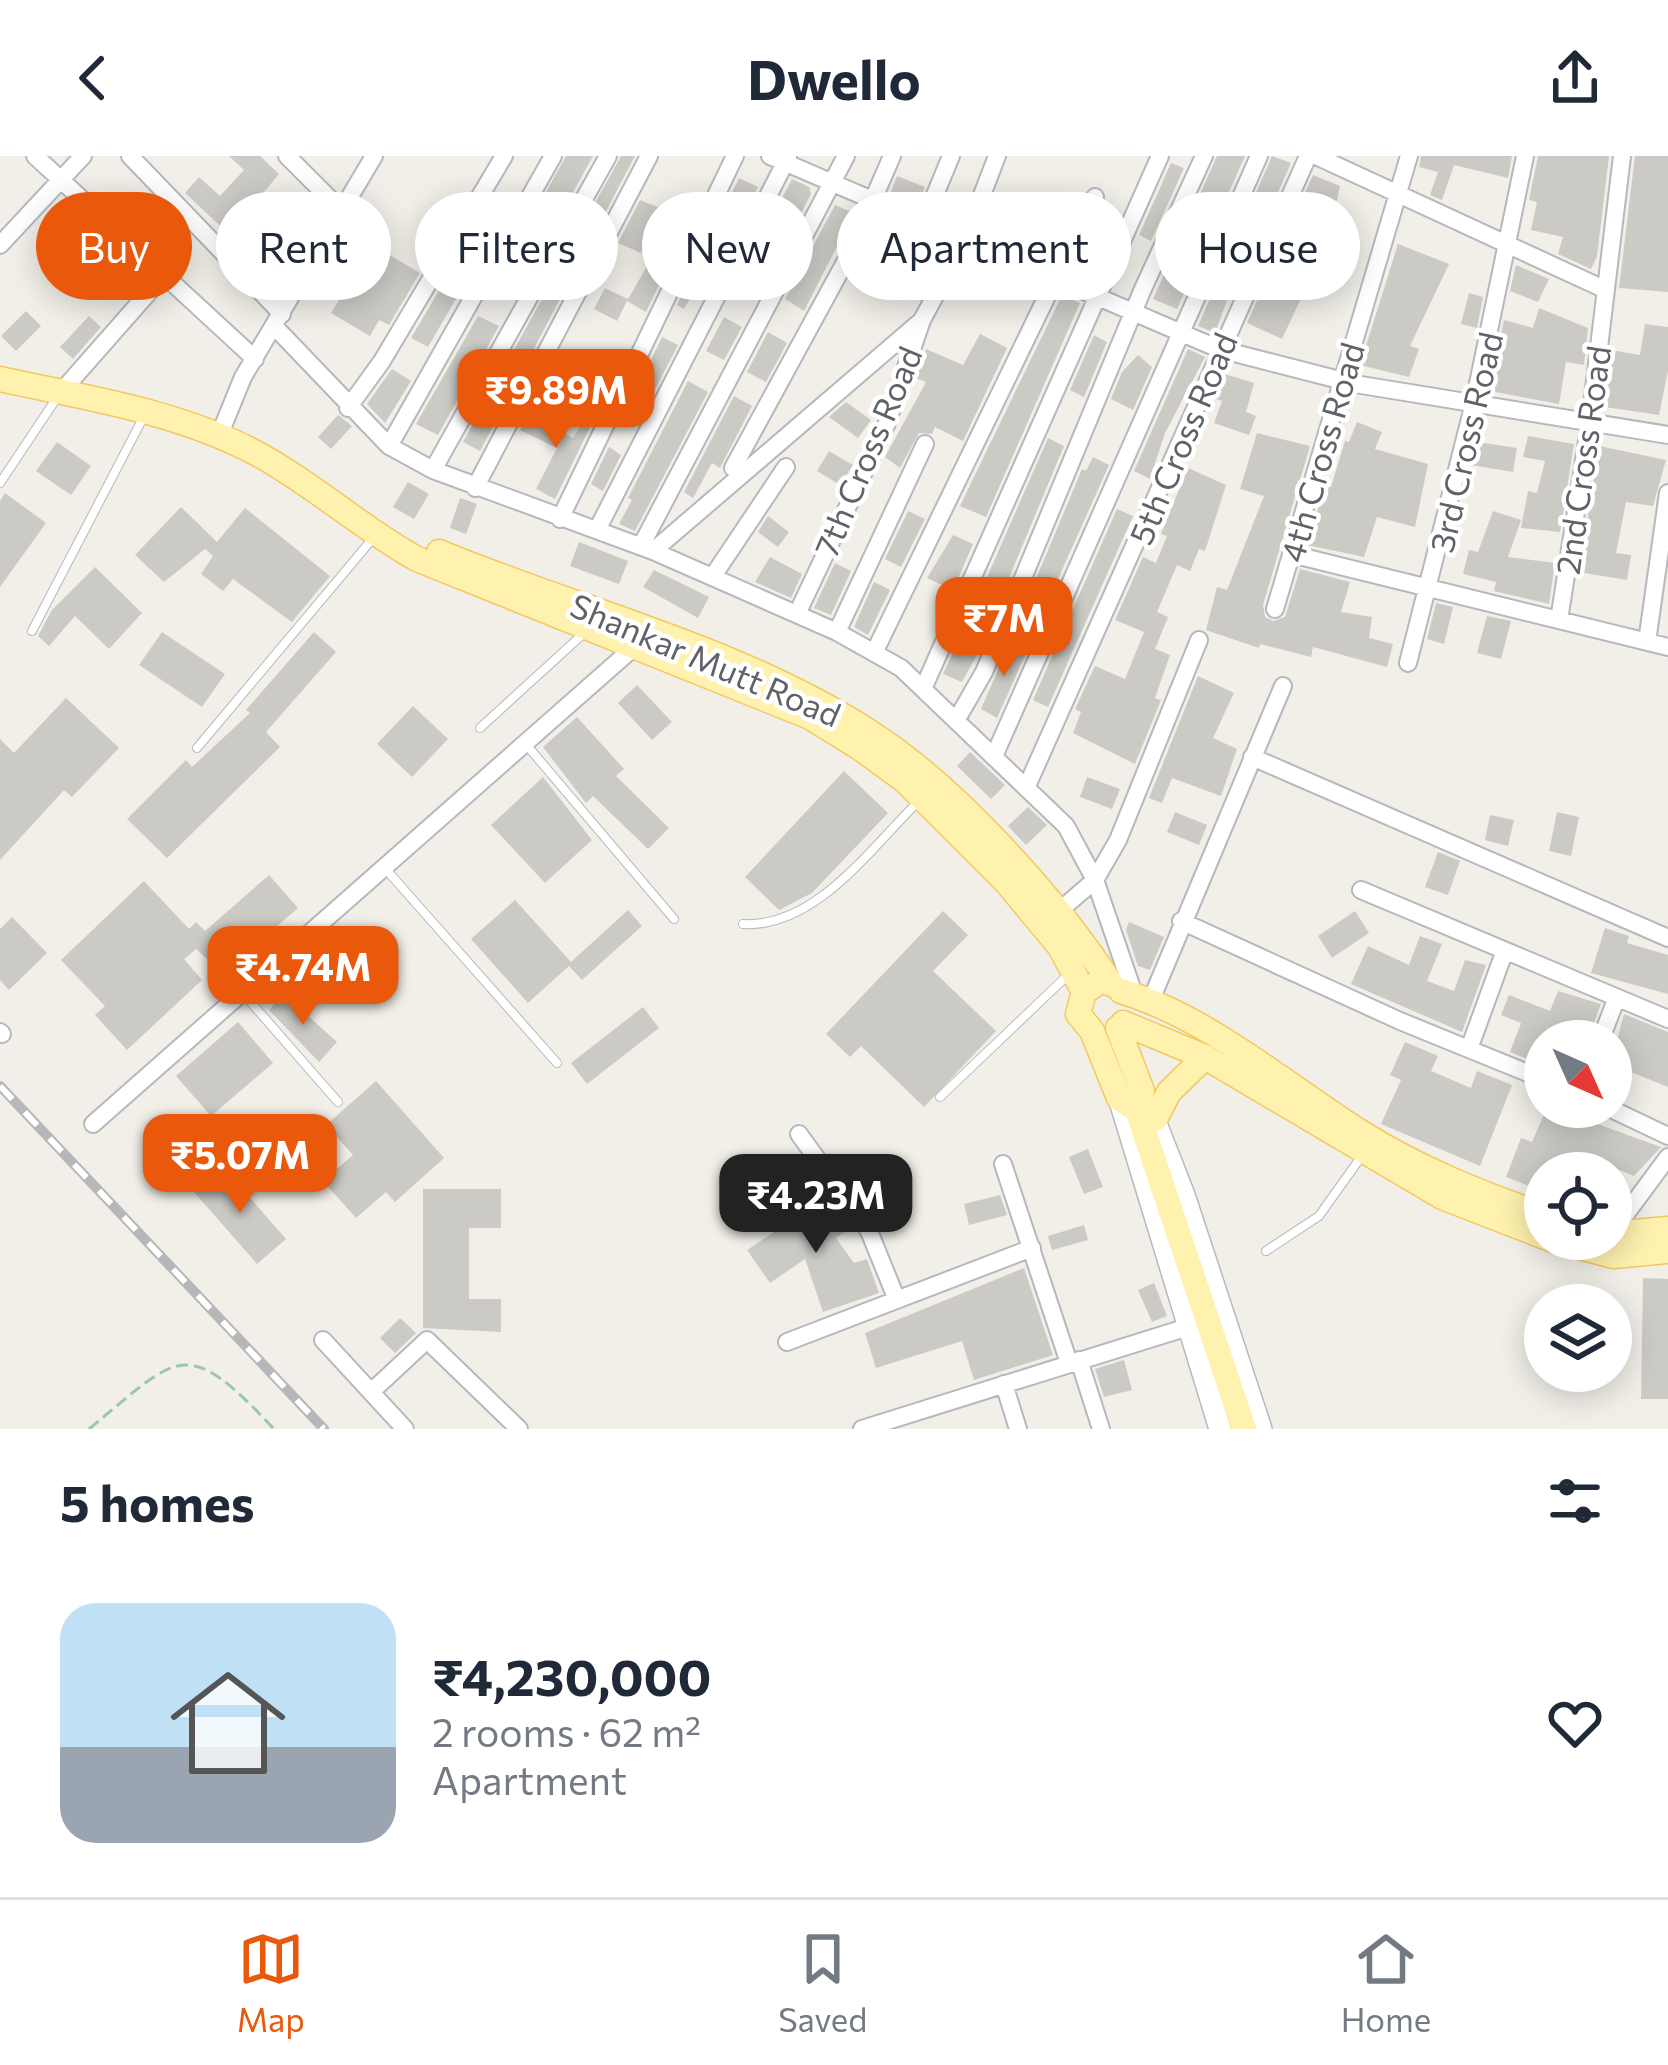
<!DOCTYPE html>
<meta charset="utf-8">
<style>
:root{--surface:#fff;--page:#f6f6f7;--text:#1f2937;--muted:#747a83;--line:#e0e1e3;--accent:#ea580c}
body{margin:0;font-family:Commissioner,sans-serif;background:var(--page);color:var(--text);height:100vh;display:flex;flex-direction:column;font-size:45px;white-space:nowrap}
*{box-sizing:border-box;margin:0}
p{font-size:39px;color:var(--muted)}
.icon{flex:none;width:66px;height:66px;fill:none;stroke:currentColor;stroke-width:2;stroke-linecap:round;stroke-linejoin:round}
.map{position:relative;height:1273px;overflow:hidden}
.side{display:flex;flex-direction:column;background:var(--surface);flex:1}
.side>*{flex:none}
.guide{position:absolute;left:36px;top:36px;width:1596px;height:108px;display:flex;gap:24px}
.needle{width:78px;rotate:135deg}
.fabs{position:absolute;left:1524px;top:864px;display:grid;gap:24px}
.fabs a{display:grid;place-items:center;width:108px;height:108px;border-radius:50%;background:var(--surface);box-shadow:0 6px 30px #0003;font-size:60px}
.price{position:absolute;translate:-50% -102px;padding:0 27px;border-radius:24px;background:var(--accent);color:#fff;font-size:39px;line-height:78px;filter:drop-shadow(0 3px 6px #0008)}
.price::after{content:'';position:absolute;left:50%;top:72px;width:36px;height:27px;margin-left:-18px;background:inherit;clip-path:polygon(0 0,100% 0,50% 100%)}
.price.selected{background:#222;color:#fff}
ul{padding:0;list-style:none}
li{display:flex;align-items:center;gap:36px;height:300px;padding:0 60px}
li+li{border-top:3px solid var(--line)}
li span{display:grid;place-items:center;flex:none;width:336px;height:240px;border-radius:36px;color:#555}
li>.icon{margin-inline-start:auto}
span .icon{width:144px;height:144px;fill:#fffc;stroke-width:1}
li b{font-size:51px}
h2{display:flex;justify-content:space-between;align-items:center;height:144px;padding:0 60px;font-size:51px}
.tag{padding:0 42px;border-radius:54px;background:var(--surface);box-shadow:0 6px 30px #0003;font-size:42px;line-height:108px}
.tag.selected{background:var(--accent);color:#fff}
header{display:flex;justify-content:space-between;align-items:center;height:156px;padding:0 60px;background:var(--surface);font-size:54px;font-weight:700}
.tab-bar{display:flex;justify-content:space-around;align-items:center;height:168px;border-top:3px solid var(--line);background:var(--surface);font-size:33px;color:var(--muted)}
.tab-bar a{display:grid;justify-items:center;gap:6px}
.tab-bar .selected{color:var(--accent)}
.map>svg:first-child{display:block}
</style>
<header><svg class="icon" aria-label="back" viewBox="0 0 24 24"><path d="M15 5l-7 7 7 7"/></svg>Dwello<svg class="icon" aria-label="share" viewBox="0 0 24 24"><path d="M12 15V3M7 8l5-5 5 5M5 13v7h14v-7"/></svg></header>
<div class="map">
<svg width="1668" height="1273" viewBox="0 0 1668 1273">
<rect width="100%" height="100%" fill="#f1efe8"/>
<path fill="#cccac5" d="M229,0H260L279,18L229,78L185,37L199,21L220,40L244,14Z
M566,0H593L524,125L503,113Z
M621,0H635L519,221L504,212Z
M1217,0H1245L1177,153L1153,143Z
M1272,0L1291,7L1253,93L1247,90L1215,177L1198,170Z
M1421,0H1512L1508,22L1454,9L1442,44L1430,39L1438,16L1419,11Z
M1538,0H1609L1597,100L1591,113L1558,98L1563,81L1531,74L1537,46L1529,44Z
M1635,0H1668V136L1619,132Z
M1171,7L1184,12L1151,85L1139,79Z
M1313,19L1340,30L1330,76L1339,80L1330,98L1323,95L1282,183L1247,167Z
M897,20L925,31L917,49L890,38Z
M739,22L758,31L703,139L695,134L684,153L677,149Z
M792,23L809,31L811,38L762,133L741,121Z
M496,38L511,48L428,191L411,182Z
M640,44L670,56L665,69L656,65L641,97L618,87Z
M835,49L854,57L804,155L785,143Z
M893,74L943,92L926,130L891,116L881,137L850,123L861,104L876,111Z
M1088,84L1105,93L1091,124L1073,116Z
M1398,88L1449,108L1410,190L1419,193L1409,221L1360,209Z
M373,89L420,117L389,169L379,164L370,180L331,157Z
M650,105L666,114L646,156L627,145L617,165L594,153L605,132L628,143Z
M1516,109L1549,123L1538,146L1510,135Z
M1469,137L1483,141L1477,172L1461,168Z
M1062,139L1080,147L986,361L960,350Z
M1539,152L1588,172L1584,209L1566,206L1559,248L1490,235L1504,164L1533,172Z
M26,155L41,170L16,195L1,180Z
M89,160L101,171L73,203L60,191Z
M478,160L499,170L438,279L416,268Z
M724,161L742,171L724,204L706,195Z
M1645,168L1668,171V215L1659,259L1605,251L1611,194L1640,199Z
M768,176L787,187L766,226L747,216Z
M980,178L1007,192L963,285L935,271L932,278L919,277L900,312L885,301L926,226L916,222L926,193L963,209Z
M1094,179L1107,186L1084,241L1070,234Z
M662,181L678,189L647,249L633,242Z
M1188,193L1205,201L1165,277L1150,323L1134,315Z
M566,196L588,206L580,222L608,235L593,264L541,234Z
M1138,199L1152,211L1133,254L1111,243L1122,216Z
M392,213L411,225L385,267L367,248Z
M1225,218L1254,227L1246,256L1256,260L1249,279L1214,267L1222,245L1214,242Z
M688,225L708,236L635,375L626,371L619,368L632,344L628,342Z
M491,236L507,244L480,295L463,286Z
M734,240L752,250L720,312L712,307L693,342L684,336Z
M846,246L871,264L858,282L829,261Z
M529,257L573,282L585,262L593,265L555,343L536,333L557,292L520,274Z
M338,259L352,270L331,293L318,281Z
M1357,266L1382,276L1375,293L1428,308L1415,371L1377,361L1364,401L1307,389L1325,329L1331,331L1345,285L1349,286Z
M1257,277L1310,290L1263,449L1265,461L1273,465L1285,461L1300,413L1350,426L1341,456L1372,461L1369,482L1393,488L1387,511L1313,491L1311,501L1260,488L1259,492L1206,474L1217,431L1227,434L1264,340L1240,333Z
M1528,280L1574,288L1560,376L1521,372L1528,335L1537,337L1545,305L1523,301Z
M1048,282L1064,290L996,453L977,444Z
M57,286L91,310L71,339L36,315Z
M1477,286L1517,292L1513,316L1471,309Z
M1599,290L1666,304L1653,350L1626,346L1616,397L1631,399L1627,424L1579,416Z
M609,291L621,299L603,335L591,328Z
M829,295L853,309L840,329L817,315Z
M1093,301L1109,309L1049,443L1031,435L1082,313L1086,315Z
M1188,312L1226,329L1205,395L1199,393L1190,415L1177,409L1157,456L1168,461L1155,493L1170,499L1155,542L1161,544L1135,608L1073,577L1081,556L1075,553L1095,510L1125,523L1144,476L1115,464L1143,401L1156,407L1167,380L1161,378Z
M408,326L429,338L414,363L393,351Z
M5,337L46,367L0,431V345Z
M460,342L477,348L466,378L450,372Z
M181,351L217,386L245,352L330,420L292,466L233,423L223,435L201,418L213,400L205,393L164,426L135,399Z
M1117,353L1133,360L1048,551L1033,544Z
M908,355L925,363L901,411L885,403Z
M1493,355L1521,364L1508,401L1555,407L1549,448L1494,435L1496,426L1463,418L1469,394L1478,396Z
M768,360L789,376L778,391L758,376Z
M953,379L973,388L953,434L927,422Z
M579,386L628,405L619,428L570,410Z
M770,401L802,418L791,442L755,426Z
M835,407L851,415L831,459L814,452Z
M95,411L142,457L109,493L75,460L49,490L38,480L52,454Z
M654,414L709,441L698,462L643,431Z
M874,426L890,434L868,479L854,471Z
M1436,447L1453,451L1444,488L1427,483Z
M1487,460L1511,465L1501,503L1477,497Z
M162,476L225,518L202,551L139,509Z
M314,476L336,496L266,576L280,591L167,702L127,663L186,604L192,611L250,557L246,554Z
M1011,484L1028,493L997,562L981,553Z
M957,488L978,497L962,526L943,518Z
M1198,520L1234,537L1213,582L1237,593L1221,640L1172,622L1162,647L1149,642Z
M637,529L672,566L652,584L618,547Z
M66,542L119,592L72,641L64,634L0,704V583L14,597Z
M413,550L448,583L412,621L377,588Z
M577,561L624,613L616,620L669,672L648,693L593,640L586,647L543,591Z
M970,596L1005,629L991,643L957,610Z
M844,615L888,657L812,737L779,754L745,721Z
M543,621L592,684L545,727L491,669Z
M1087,621L1120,633L1112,653L1080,641Z
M1028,651L1047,669L1026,689L1008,670Z
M1175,656L1207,669L1199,689L1167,676Z
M1557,656L1579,661L1571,700L1549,695Z
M1490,659L1514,664L1508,690L1485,684Z
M1438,696L1460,705L1448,739L1425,731Z
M269,719L298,752L244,799L237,792L216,811L196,793L184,803L202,824L127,894L95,859L105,850L61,804L144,725L189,773L196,766L205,775Z
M515,744L571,806L628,754L642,770L582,824L569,810L528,847L471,783Z
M943,755L968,779L933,815L996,875L924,951L861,890L850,901L826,878Z
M1355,755L1369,777L1332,802L1318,780Z
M12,761L47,797L9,834L0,824V773Z
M1129,766L1164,781L1150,814L1138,810L1126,774Z
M1605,772L1629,780L1627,787L1668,799V838L1591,817Z
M1420,780L1442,788L1427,825L1454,835L1465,804L1486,809L1462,876L1351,828L1368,790L1409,809Z
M1558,835L1601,848L1587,885H1545V910L1510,896L1521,867L1501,859L1509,839L1550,855Z
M284,838L337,886L319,906L269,854Z
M643,851L659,872L587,928L571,907Z
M1624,858L1668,876V931L1611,908Z
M238,866L273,907L211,960L176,920Z
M1405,886L1438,900L1431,915L1471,932L1477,915L1512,929L1480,1010L1381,968L1401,924L1390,919Z
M376,925L444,1002L395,1046L386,1036L356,1062L323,1025L353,999L326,969Z
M1547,951H1570L1567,957L1661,991L1634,1020L1604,1008L1599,1017H1545V1036L1506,1021L1521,982L1532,986Z
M1088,993L1103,1031L1084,1038L1069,1001Z
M223,1011L286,1083L257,1108L194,1036Z
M423,1033H501V1072H469V1143H501V1176L423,1172Z
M817,1037L845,1076L836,1082L854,1107L867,1103L879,1137L823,1156L805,1103L770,1127L747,1094L798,1060L794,1054Z
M1000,1039L1007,1059L969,1069L964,1048Z
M1084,1069L1088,1084L1052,1094L1048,1080Z
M1024,1112L1053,1199L974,1224L962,1185L876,1212L865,1177Z
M1643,1122L1668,1123V1243H1641Z
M1154,1127L1167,1160L1152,1166L1138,1134Z
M400,1162L416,1177L395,1197L380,1182Z
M1124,1204L1132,1234L1104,1241L1095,1213Z"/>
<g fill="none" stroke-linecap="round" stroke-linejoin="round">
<defs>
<path id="lane" d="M0,327L56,243
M32,475L143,262
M480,572L583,478
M524,586L674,763
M197,592L374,381
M383,710L557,907
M743,768C815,772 869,694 917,647
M241,835L338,946
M940,941L1069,818
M1266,1095L1319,1060L1361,1001"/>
<path id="street" d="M35,0L255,203
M130,0L282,158
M287,0L343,56
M770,0L1219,193L1355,228L1668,279
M1316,0L1606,134
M923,68L951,0
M0,89L83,0
M274,170L389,290L433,314L653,395L837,476L901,512L1066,670L1095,724L1134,838
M61,236L164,119
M348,252L382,205L504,0
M219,280L243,221L374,0
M389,290L553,0
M733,312L849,99L892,0
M433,314L608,0
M475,332L649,0
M560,363L735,0
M597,374L788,1
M641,390L846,0
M653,395L921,165
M1291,398L1668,491
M713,420L786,311
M1275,453L1409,0
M797,458L887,267L922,164L964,86L997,0
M1559,464L1590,266L1622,0
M837,476L925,288
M1647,486L1668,337
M874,497L1095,41
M1408,507L1474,247L1525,0
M923,533L1160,0
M957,563L984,516L1142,135L1204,0
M995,598L1259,0
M1252,601L1668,782
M1027,630L1308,0
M1361,734L1668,863
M1058,756L1095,724L1118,684L1199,484
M1181,765L1400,865L1545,924
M1151,844L1283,530
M0,876L2,878
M1600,885L1616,844
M1469,893L1504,797
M1607,951L1668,980
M93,968L632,493
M799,978L869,1075L897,1144
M1003,1008L1069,1207
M1611,1078L1668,1001
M323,1184L405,1273
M787,1186L1032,1092
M1079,1204L1101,1273
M1004,1228L1018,1273
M371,1236L427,1184L519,1273
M862,1273L1188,1171"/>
<path id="secondary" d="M1119,942L1220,1273
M1150,952L1184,1039L1261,1273"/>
<path id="primary" d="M0,223C86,242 177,255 256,297C313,328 361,372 417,403L810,561L860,592L904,624L1007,727L1060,791L1084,836
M439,396C581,455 740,492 871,577C955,631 1057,744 1111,828
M1096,828L1084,836L1078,858L1092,875L1119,942L1137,954
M1121,835C1209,862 1283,927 1360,976C1419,1013 1480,1037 1545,1060
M1123,867L1205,901L1442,1041L1545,1081
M1118,872L1142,935L1137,954L1244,1273
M1155,963L1169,936L1205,901
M1611,1078L1668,1073
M1550,1083L1613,1100L1668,1095"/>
</defs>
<use href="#lane" stroke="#b5b8bc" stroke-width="10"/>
<use href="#street" stroke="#b5b8bc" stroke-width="20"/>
<use href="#secondary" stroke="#b6babf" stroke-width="24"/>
<use href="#primary" stroke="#f2c960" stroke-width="27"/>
<path stroke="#9cc7a9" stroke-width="3" stroke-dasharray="12 6" stroke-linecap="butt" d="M89,1273C180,1198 185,1178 274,1273"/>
<use href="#lane" stroke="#fff" stroke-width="8"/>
<use href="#street" stroke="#fff" stroke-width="16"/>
<use href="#secondary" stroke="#fff" stroke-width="21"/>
<use href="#primary" stroke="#fff2af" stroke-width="24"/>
<defs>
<path id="rail" d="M0,930L324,1273"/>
</defs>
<use href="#rail" stroke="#b6b7b8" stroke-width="10"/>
<use href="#rail" stroke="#fff" stroke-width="6" stroke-dasharray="18" stroke-linecap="butt"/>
</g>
<g text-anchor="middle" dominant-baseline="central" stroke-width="9" stroke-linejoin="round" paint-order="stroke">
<g font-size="33" fill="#5f6368" stroke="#fff">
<text transform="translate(1182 282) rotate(-67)">5th Cross Road</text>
<text transform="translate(1465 286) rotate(-77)">3rd Cross Road</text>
<text transform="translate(867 295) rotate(-67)">7th Cross Road</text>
<text transform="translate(1321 296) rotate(-74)">4th Cross Road</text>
<text transform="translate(1582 304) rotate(-82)">2nd Cross Road</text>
<text transform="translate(706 503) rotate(23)">Shankar Mutt Road</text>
</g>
</g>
</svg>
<div class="fabs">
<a><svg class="needle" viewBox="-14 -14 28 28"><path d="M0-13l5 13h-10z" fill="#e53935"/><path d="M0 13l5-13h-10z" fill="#747a83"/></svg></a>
<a><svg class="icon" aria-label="locate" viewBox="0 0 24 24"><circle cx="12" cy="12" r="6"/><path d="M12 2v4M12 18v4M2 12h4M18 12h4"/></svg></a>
<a><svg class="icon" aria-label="layers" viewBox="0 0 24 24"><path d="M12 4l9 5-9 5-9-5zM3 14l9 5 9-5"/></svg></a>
</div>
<b class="price" style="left:556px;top:295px">₹9.89M</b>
<b class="price" style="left:1004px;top:523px">₹7M</b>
<b class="price" style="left:303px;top:872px">₹4.74M</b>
<b class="price" style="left:240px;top:1060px">₹5.07M</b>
<b class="price selected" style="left:816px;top:1100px">₹4.23M</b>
<div class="guide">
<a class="tag selected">Buy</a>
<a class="tag">Rent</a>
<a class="tag">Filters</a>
<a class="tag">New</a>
<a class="tag">Apartment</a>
<a class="tag">House</a>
</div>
</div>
<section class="side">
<h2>5 homes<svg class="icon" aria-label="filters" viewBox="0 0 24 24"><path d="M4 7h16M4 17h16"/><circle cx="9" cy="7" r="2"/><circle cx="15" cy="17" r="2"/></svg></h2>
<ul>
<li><span style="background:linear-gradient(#bfe0f5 60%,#9aa5b1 0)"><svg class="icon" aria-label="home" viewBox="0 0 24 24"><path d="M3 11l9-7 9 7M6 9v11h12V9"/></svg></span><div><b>₹4,230,000</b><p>2 rooms · 62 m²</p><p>Apartment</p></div><svg class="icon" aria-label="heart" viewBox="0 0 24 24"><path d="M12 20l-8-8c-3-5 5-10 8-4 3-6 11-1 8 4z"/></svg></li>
</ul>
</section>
<nav class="tab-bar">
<a class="selected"><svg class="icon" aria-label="map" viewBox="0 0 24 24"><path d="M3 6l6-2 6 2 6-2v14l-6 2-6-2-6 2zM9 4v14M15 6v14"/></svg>Map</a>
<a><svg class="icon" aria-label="saved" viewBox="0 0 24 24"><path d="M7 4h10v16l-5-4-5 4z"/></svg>Saved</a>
<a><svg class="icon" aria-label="home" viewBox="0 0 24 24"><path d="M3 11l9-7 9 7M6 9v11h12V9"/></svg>Home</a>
</nav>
